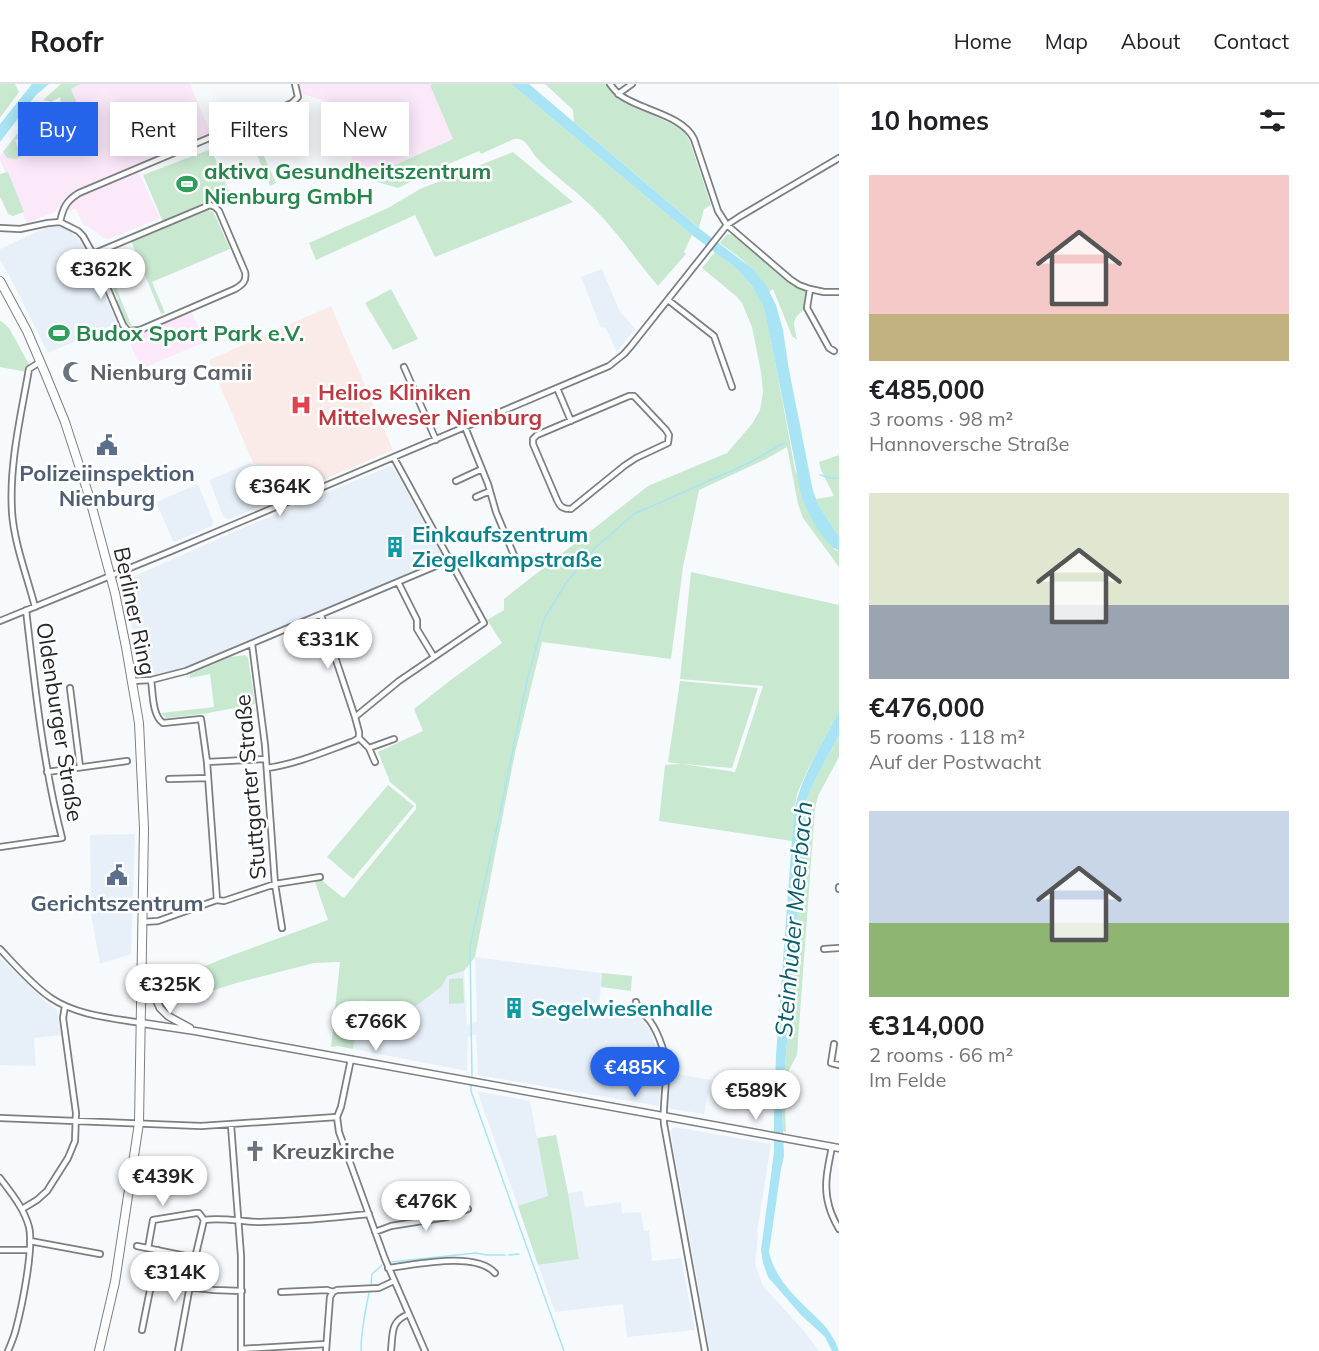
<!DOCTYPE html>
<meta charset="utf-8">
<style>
:root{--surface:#fff;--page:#f2f2f2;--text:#202124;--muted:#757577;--line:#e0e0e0;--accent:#2563eb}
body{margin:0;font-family:Mulish,sans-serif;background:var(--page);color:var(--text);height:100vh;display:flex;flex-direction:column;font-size:22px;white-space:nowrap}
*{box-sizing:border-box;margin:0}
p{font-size:20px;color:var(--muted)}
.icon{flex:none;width:33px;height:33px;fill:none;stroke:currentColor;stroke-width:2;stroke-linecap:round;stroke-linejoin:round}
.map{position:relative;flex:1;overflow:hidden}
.sheet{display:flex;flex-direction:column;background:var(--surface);width:480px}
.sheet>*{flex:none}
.banner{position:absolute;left:18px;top:18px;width:570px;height:54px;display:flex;gap:12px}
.price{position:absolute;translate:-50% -51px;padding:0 14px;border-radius:21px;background:#fff;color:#222;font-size:20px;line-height:39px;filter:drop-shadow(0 2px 3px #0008)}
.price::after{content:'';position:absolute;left:50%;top:36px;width:18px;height:14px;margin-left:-9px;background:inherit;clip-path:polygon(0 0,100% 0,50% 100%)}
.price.on{background:var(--accent);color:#fff}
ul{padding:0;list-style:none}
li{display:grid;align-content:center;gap:12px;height:318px;padding:0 30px}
li span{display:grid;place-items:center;height:186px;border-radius:0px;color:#555}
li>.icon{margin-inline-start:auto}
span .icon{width:108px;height:108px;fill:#fffc;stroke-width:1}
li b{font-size:26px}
h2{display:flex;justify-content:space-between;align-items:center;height:72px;padding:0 30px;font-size:26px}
.tag{padding:0 21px;border-radius:0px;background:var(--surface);box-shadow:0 3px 15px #0003;font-size:21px;line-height:54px}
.tag.on{background:var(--accent);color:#fff}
header{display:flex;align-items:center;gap:36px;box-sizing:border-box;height:84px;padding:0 30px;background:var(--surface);border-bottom:2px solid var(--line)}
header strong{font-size:28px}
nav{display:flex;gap:33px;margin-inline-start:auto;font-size:21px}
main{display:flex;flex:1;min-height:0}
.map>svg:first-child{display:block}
</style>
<header>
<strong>Roofr</strong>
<nav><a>Home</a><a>Map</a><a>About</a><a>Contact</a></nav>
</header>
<main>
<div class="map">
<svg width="839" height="1267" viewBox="0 0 839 1267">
<rect width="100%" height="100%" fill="#f7fafd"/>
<path fill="#e7f0f9" d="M49,143H62L69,146L82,159L117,239L48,269L11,195L0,176V165L36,148Z
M602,185L619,226L635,245L617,268L605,243L601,244L581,193Z
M262,377L278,415L230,435L225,434L223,432L209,396L250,379L254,381Z
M390,382L393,383L443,472L441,476L181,585L152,592L141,591L125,506L126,499L130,494L243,444Z
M198,400L213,437L212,442L177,457H173L156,418Z
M135,750L131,870L100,880L91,830L90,751Z
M475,873L602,889L599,922L629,923L640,933L652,949L662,988L659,1022L478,991L476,950L468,953L467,987L353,965L361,916L381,919L408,928L447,892L464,887L467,941L477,937Z
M0,874L43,915L57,926L61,951L34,954L36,982L0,981Z
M671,989L711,996L704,1030L666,1024Z
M477,1007L530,1017L548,1113L518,1122Z
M674,1043L771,1060L757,1148L758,1152L755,1180L763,1202L804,1247L819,1267H710L671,1051V1046Z
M582,1107L585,1123L621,1118L622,1129L641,1128L644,1147L649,1146L652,1177L681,1174L695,1246L627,1253L623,1220L555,1228L538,1181L579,1175L568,1109Z"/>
<path fill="#fbe9fa" d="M72,0H190L210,47L218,44L220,48L137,85L160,134L109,155L103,154L88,142H84L76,125L69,126L58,123L55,128L27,139L0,76V72L14,53L75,24L68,4Z
M296,0H430L453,55L361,95L326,17L301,10Z
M191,226L205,258L141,285L128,255Z"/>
<path fill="#fbebe8" d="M331,222L393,366L278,415L262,378L254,381L209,276Z"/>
<path fill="#c9e8d0" d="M0,0H15L19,8L0,34Z
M61,0H80L71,5L86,41L49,56L42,43L15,56L21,73L16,75L7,74L3,68L42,18L50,20L51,30C61,29 62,23 60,13L51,18L43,16Z
M433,0H511L692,151L684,168L686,170L658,202C635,175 615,144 589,120C573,104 553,91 537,74C530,67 527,53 514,55L481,70L479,67L439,84L398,104L377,98L382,96L379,88L453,55L430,1Z
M545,0H605L616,13L678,43L685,49L690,58L711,121L704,125L699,144L574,38L573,26Z
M257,57L276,99L270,102L252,59Z
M211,65L230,109L163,138L143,91Z
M513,68L573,118L435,173L415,131L316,176L309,159L388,124L420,105Z
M8,88L24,128L13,132L8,130L1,114H0V90Z
M208,126L212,127L214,129L230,165L152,198L165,229L161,230L131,157Z
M727,150L732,151L793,201L807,207L808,209L805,225C790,236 794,240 797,256L792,252L773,205L769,208C759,187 739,173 720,159Z
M715,168L737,185L752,202L764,223L777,287L795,386L835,466L839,467V483L803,434L798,420L787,363L766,375L699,406L683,483L671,575L542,558L515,669L475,873L464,887L447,892L442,902L408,928L381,919L361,916L353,965L338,962L331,963L340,878L314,879L240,898L168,920L158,902L222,875L328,836L315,798L320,795L342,813L344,814L416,725V720L390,698L378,668L423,647L414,625L452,595L502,559L487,536L504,526V515L648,402L727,369L752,340L760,326L763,308L761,288L752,243L742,219L736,212L702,184Z
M100,170L104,174L132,243L125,238L116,218L118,215L111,200L108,198C105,190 98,179 100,170Z
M391,205L418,255L393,266L365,219Z
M0,237H1L9,244L29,280L27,288L0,283Z
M839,371V453L818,420L816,415L834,412L821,386L819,378Z
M691,488L839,521V627L808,685L797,710L794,728L792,757L659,737L665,681L681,680L668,678L680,597L758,604L732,684L683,680L735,688L763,602L680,595Z
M245,571L248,573L255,620L203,630L166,634L161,629L214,623L210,590L190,594V590L230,573Z
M839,651V673L818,712L815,724L797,971L789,986L785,1027L786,1048L783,1047L782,1022L806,717L815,696Z
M388,701L414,722L353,795L327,773Z
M602,889L632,892L631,907L601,903Z
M463,894L464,919L449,920V895Z
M556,1051L568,1109L579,1175L538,1181L518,1122L548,1112L537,1054Z"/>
<path fill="#a8e4f4" d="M32,0H49L36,11L0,58V40Z
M511,0H529L700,145L753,185L766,201L776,221L783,246L789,286L813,407L818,420L839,453V467C821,457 811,434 802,415L777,287L764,224L752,202L737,185L692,151Z
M839,627V651L815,696L806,717L782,1022L784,1072L781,1085L769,1168C775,1194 793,1211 812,1229C820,1237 828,1244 833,1254C836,1258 837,1263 839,1267H832L825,1253L801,1231L768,1193L763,1179L761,1166L774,1068V1035L776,971L794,728C801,692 822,660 839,627Z"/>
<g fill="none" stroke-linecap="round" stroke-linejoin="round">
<path stroke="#a8e4f4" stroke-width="1.5" d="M820,391L830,394H839
M472,994L470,862L499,734L528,592L544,535L566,499L595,464L634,430L747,380L784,359
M471,999V1007L564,1267
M509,1171L519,1170
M391,1178L476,1169L487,1171H505
M371,1200L372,1190L382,1181
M361,1267C361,1246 365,1229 369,1209"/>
<defs>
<path id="minor" d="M610,0C613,4 616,8 620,11C640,26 683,31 694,55L718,127L727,141L790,195L799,201L810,205L824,208H839
M618,10L632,0
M60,138C63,124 66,117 79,109L292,19L298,13L295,0
M0,144L20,145L48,139L60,138L78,147L83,152L93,170L123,241L128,247L140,246L235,205C242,201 247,197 245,188L219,127L215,123L210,121L93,170
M810,205L807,224L829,264L834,267
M668,216L714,252L732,303
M404,283L436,356
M557,304L571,337
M629,312H634L666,346L669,351L668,359L636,374L624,382L571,425C563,425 560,423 557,416L533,360V355L537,351Z
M465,343L488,400L496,428L516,476
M456,397L482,385
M476,413L490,407
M398,498L417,536V545L434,573
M35,523C27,492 14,459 12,428C9,380 21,331 29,285L40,278
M321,531L355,633L359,648V654L369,664L394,655
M0,537L169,468L609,282L624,270L631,262L727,141L739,133L839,74
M252,560L265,661L275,800L282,844
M151,596C153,609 152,631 163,639L201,635L207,678L217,816
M132,597L151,596L186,587L450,476
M70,604L80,683
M355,633L399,597L484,539L394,374
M369,664L375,678
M207,678L266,675
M267,684C297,680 326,667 354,657L359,654
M47,688L127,677
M169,695L208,694
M0,763L62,754C43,680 35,603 26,526
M839,803V805
M143,838L158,837L217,816L224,817L275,800L320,793
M0,865C15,881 33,902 51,914C76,931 111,934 141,939
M824,865L839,864
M636,918C638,927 645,930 650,937C655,944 659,953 662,962C671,988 662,1014 664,1040L705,1267
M834,960L831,979L839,981
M351,975L341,1023L337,1033L339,1048L385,1175L425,1267
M0,1034L201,1042L337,1033
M231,1041L241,1172V1267
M832,1063C828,1082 823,1103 829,1122C831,1130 835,1138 839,1145
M0,1094C11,1109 24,1124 29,1143C34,1164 22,1222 16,1245C14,1253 11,1260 8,1267
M22,1125L37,1116L47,1107L68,1074L75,1057L76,1029L63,934L65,922
M204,1136C222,1133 242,1138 260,1138C297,1137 332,1134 369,1130
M375,1148L391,1142L447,1133L468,1125
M30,1157L100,1170
M137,1162L195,1174
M148,1164L153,1136L196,1129H199L204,1136
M0,1166H29
M388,1184C415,1181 475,1167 495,1189
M189,1203L214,1206L242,1207
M281,1208L327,1206L333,1208
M142,1246L158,1166
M241,1265L326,1260
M178,1267L195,1174L204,1136
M326,1267L330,1213L333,1208L337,1206L379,1204L394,1197
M391,1267C393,1249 390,1237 409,1230"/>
<path id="tertiary" d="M142,885L160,924L168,932L190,944
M141,939L195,947L839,1064"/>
<path id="primary" d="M0,197L27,247L45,289L65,338L89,412L115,509L126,563L139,639L144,744L139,1039L115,1198L99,1267"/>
</defs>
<use href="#minor" stroke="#7c7f81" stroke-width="8"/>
<use href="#tertiary" stroke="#7c7f81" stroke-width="9"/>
<use href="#primary" stroke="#7c7f81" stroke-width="10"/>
<use href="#minor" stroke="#fff" stroke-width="4.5"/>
<use href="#tertiary" stroke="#fff" stroke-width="6"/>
<use href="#primary" stroke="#fff" stroke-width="8"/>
</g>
<defs>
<symbol id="stadium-bare" viewBox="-9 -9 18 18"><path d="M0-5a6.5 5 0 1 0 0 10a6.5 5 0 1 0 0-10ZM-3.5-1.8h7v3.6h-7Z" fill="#2e9e5b" stroke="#fff" stroke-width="2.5" paint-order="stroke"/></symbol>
<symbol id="mosque-bare" viewBox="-9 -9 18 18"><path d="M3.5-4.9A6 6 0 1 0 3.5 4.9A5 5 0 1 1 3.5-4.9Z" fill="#6b7280" stroke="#fff" stroke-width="2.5" paint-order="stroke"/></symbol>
<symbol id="hospital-bare" viewBox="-9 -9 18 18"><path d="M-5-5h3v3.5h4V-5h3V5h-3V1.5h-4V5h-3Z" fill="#e0444e" stroke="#fff" stroke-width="2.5" paint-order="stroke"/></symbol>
<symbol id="civic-bare" viewBox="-9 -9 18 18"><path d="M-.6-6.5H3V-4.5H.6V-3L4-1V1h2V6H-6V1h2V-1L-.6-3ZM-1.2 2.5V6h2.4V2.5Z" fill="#5c6f8a" stroke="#fff" stroke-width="2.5" paint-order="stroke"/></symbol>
<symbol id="building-bare" viewBox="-9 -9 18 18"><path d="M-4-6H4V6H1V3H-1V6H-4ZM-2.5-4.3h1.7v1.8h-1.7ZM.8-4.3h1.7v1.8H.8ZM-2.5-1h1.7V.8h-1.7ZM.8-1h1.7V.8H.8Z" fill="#0f9aa8" stroke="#fff" stroke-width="2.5" paint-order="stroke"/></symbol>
<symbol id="church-bare" viewBox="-9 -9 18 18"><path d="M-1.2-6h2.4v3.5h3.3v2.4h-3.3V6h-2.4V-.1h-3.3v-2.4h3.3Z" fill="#6b7280" stroke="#fff" stroke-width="2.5" paint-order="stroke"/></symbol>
</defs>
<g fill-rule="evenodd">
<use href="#stadium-bare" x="172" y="85" width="30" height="30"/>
<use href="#stadium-bare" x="44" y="234" width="30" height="30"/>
<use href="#mosque-bare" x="58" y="273" width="30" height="30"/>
<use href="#hospital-bare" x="286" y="306" width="30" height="30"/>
<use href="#civic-bare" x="92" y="346" width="30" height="30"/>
<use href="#building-bare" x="380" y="448" width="30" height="30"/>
<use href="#civic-bare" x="102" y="776" width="30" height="30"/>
<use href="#building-bare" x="499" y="909" width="30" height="30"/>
<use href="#church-bare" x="240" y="1052" width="30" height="30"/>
</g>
<g text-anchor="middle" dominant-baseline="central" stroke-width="5" stroke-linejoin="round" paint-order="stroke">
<g font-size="22" font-weight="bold" fill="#27864d" stroke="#fff" text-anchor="start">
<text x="204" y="87">aktiva Gesundheitszentrum<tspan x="204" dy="25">Nienburg GmbH</tspan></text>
<text x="76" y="249">Budox Sport Park e.V.</text>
</g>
<g font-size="22" font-weight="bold" fill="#5b616d" stroke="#fff" text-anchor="start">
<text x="90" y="288">Nienburg Camii</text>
<text x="272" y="1067">Kreuzkirche</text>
</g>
<g font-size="22" font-weight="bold" fill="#be3a42" stroke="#fff" text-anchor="start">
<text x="318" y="308">Helios Kliniken<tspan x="318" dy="25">Mittelweser Nienburg</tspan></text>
</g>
<g font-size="22" font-weight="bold" fill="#4e5e75" stroke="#fff">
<text x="107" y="389">Polizeiinspektion<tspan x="107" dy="25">Nienburg</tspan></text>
<text x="117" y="819">Gerichtszentrum</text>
</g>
<g font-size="22" font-weight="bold" fill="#0d838f" stroke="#fff" text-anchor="start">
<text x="412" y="450">Einkaufszentrum<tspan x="412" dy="25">Ziegelkampstraße</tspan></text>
<text x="531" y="924">Segelwiesenhalle</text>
</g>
<g font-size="22" fill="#252627" stroke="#fff">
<text transform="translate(135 527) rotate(78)">Berliner Ring</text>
<text transform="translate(60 638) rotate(81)">Oldenburger Straße</text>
<text transform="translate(250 703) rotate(-95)">Stuttgarter Straße</text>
</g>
<g font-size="24" font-style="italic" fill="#095d6e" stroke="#fff">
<text transform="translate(793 835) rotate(-85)">Steinhuder Meerbach</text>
</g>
</g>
</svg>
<b class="price" style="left:101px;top:216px">€362K</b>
<b class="price" style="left:280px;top:433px">€364K</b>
<b class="price" style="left:328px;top:586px">€331K</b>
<b class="price" style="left:170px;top:931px">€325K</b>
<b class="price" style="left:376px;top:968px">€766K</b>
<b class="price on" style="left:635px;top:1014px">€485K</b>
<b class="price" style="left:756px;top:1037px">€589K</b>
<b class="price" style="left:163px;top:1123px">€439K</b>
<b class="price" style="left:426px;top:1148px">€476K</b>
<b class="price" style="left:175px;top:1219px">€314K</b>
<div class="banner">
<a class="tag on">Buy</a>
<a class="tag">Rent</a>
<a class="tag">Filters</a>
<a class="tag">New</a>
</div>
</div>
<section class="sheet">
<h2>10 homes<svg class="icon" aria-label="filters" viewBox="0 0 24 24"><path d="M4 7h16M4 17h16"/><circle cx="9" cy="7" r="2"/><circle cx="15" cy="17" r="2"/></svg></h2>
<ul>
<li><span style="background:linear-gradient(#f6c9c9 75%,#c2b280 0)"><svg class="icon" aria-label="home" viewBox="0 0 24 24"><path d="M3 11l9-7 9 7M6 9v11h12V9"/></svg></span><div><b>€485,000</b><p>3 rooms · 98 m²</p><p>Hannoversche Straße</p></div></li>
<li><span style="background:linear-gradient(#dfe7d0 60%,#9aa5b1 0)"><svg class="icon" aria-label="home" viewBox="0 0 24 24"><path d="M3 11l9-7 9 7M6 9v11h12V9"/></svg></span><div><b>€476,000</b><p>5 rooms · 118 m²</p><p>Auf der Postwacht</p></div></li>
<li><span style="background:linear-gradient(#c9d6e8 60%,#8fb573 0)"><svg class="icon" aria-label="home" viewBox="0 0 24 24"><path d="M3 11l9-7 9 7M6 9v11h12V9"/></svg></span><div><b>€314,000</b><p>2 rooms · 66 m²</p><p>Im Felde</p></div></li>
</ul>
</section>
</main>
